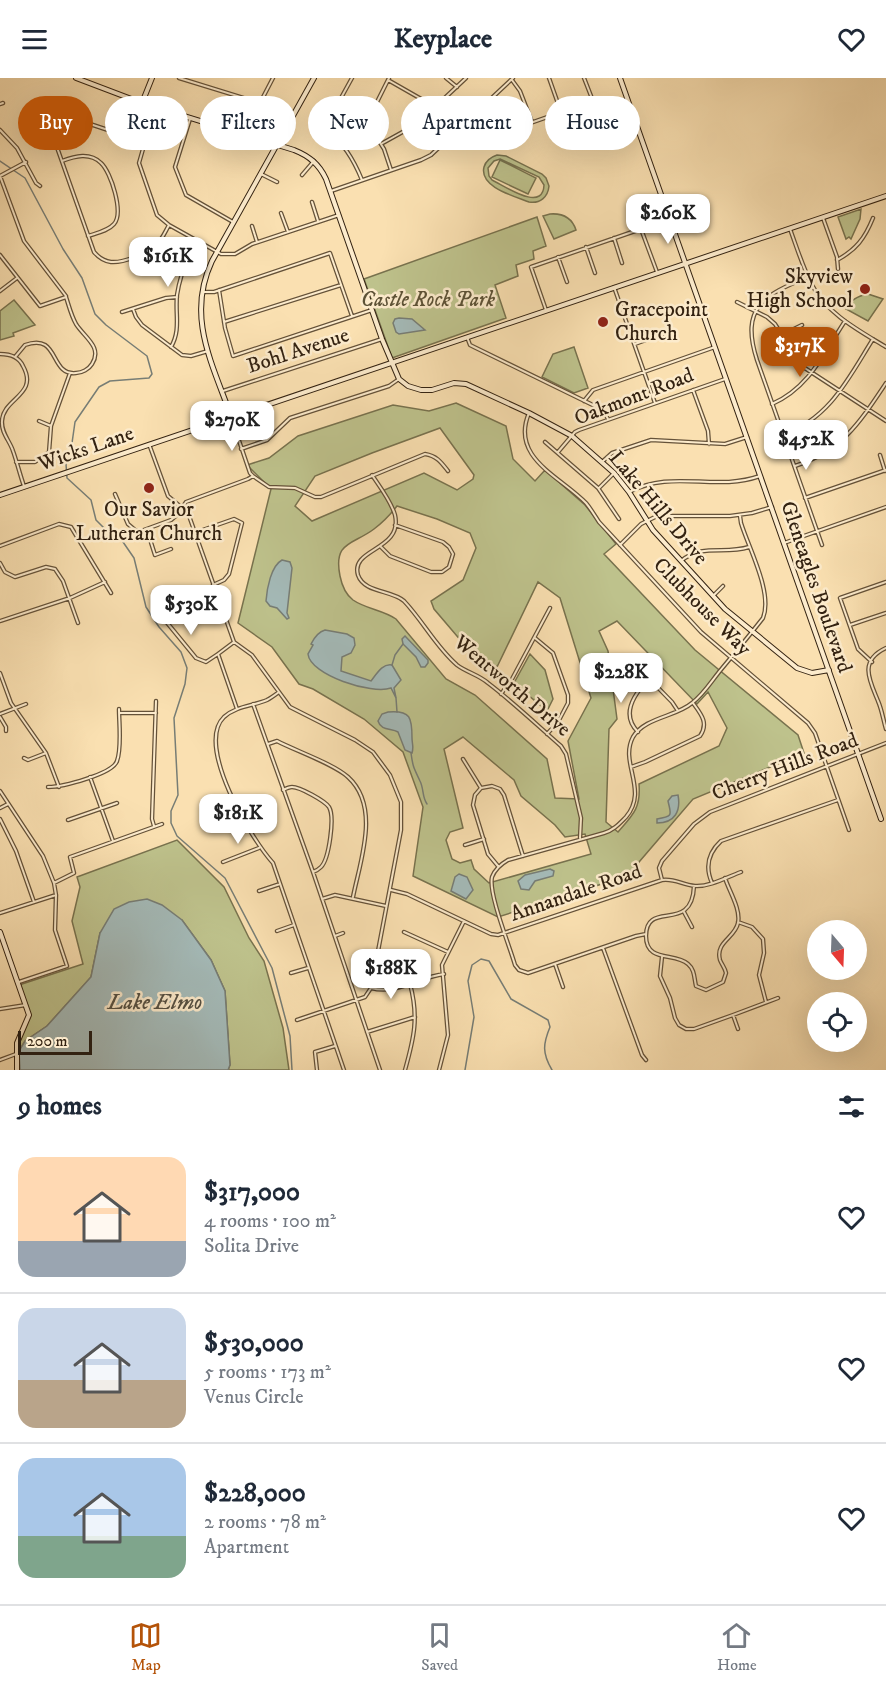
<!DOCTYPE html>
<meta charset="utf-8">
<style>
:root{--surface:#fff;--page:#f6f6f7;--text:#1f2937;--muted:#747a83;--line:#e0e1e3;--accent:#b45309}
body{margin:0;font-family:"IM FELL DW Pica",serif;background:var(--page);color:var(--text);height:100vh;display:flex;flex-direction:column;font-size:22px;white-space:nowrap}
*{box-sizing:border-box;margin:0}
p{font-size:20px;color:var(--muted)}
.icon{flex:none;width:33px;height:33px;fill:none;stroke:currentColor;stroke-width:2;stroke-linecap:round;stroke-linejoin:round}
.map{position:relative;height:992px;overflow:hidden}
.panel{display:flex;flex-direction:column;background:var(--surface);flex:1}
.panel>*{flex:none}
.hud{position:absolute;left:18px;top:18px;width:850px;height:54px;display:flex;gap:12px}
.needle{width:39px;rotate:161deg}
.controls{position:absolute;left:807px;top:842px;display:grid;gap:12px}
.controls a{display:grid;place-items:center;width:60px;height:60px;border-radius:50%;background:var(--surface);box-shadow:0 6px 24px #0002;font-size:30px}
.scale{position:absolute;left:18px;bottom:15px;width:74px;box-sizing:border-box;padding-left:6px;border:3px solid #321;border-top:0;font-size:16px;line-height:21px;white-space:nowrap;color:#321;-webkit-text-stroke:4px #fcebcc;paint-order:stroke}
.price{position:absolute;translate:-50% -51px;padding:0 14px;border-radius:12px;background:#fff;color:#222;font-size:20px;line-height:39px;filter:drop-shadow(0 2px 3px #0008)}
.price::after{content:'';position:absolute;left:50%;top:36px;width:18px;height:14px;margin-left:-9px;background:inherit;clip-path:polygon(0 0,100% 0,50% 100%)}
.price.selected{background:var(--accent);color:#fff}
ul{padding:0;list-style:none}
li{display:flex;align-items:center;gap:18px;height:150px;padding:0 18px}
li+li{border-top:2px solid var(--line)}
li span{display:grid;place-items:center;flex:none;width:168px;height:120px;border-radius:18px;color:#555}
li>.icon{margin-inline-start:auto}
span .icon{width:72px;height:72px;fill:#fffc;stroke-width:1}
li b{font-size:26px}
h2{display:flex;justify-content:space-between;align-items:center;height:72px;padding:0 18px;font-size:26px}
.chip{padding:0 21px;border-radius:27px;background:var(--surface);box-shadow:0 6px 24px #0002;font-size:21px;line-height:54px}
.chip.selected{background:var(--accent);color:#fff}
header{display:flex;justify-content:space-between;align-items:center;height:78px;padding:0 18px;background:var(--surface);font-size:27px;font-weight:700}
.menu{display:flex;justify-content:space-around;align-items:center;height:84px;border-top:2px solid var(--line);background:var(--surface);font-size:16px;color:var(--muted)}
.menu a{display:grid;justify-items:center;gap:3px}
.menu .selected{color:var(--accent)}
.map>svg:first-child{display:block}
</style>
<header><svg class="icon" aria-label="menu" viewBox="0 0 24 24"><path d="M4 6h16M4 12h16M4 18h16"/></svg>Keyplace<svg class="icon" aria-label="heart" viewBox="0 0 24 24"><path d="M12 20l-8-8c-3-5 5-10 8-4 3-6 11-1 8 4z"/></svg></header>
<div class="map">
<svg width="886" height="992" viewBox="0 0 886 992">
<rect width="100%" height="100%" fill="#fae0b1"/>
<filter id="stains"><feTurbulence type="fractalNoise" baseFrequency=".00333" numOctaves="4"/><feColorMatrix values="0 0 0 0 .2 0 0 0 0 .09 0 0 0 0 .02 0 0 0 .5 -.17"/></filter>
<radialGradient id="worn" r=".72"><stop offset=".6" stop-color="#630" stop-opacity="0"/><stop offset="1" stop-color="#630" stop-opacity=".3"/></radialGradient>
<path fill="#bec28c" stroke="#78724e" stroke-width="1.5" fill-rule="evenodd" d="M497,77L506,78L542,96L546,100L549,108C548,119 540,126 529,124C514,118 479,109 484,89C486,82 491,79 497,77ZM500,81L539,99L544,107C543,135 505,108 492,102L489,98L488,90L494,83Z
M500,82L536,100L528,116L492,99Z
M861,131L860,141L851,161L849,159L846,161L838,139Z
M550,136C563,135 572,140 576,152L554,161L543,138Z
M537,139L546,168L533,173L534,181L516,187L518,198L495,207L506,240L392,280L364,201Z
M868,216L883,221L868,243L846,231C851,222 857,218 868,216Z
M14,222L35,247L13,255L14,258L0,262V233Z
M574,269L588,310L574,315L542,299L553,276Z
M456,325L506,348L513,381L535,403L545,392L585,427L616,466L604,476L695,572L798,657L804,675L693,721L627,798L498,839L413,798L423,729L403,674L364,641L313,611L299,606L272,569L238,545L271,411L247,387L269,380L298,358L393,327L429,333ZM440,350L474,397L473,401L457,412L424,395L312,443L295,428L315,398L372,375ZM397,428L437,441L470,455L476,470L463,502L431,523L434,531L468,571L497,589L538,504L560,520L591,620L568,663L579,721L555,720L547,681L475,617L446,601L396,541C383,532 366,531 353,522C345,516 342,508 340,498C333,463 353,467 374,451C382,445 390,437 397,428ZM617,543L697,626L708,614L727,650L719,668L639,706C641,730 633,737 618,754L606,744L609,651L617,641L608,573L599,553ZM463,659L514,702L521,718L555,747L565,759L585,756L591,776L489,805L474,791L471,782L460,785L452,781L446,762L450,754L463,750L444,671Z
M530,576L545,592L553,621L547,633L514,605Z
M177,762L224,809L249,860L264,883L283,950L289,992H228L230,987L225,913L211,882L182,842L100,855L91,899L47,948L25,963L19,973L18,961L29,937L19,907L83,886L72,843L80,809L77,799Z"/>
<path fill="#a4bab8" stroke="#777d75" stroke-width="1.5" d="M399,240L412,241L425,252L399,256L396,254L393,245L395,241Z
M282,482L290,484L292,490L287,535L289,540L287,541L277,530L270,528L266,523C267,510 271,488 282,482Z
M325,552L347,556L354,560L355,567L351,575L342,579L341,593L371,603C376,597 382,585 392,587L401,602L394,610L396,620L391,610C372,617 310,597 308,576L313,567L311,566C314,560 318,554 325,552Z
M405,558L428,582V585L425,589H421L416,579L403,566L402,561Z
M388,634C411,632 412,640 412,660C412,666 414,669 412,675L405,672L398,654C391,650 381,653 378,643L382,636Z
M678,717C681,733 675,745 657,745V741C674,738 671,737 668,723L672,718Z
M550,791L554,793L553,798L535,803L529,812L521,811L518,803L525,797Z
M459,796L467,799L473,812L466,821L451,813L455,799Z
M147,821L162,827L182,842L211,882L225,913L230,987L228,992H20L19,973L25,963L47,948L91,899L100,855L114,831L129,824Z"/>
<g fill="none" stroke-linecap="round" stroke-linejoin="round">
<path stroke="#777d75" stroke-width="1.5" d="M0,83L25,100L63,171L82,200L95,236L106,247L147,278L152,296L149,300L110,303L99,309L75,344L71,372L66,386L67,400L91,422L96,442L107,453L123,464L134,480L146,529L159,549L181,574L187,590L185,606L174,640L178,717L171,733V745L177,758L225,800L272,890L290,958L292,992
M392,587L395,577L403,566
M396,620L397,634
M411,675C413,690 414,690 420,703C424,711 422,719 427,726
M465,992L474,939L468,903L472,887L481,881L489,883L511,921L548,942L550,949C543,966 542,975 552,992"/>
<defs>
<path id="street" d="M179,0L260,25L273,0
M352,0L325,49C343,65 353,80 362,102
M389,0L367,44L384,71L391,92
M446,0L457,9
M549,0L561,34
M388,2L423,22L434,31
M512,2L520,13L532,44
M0,26L3,25
M42,27L94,174C99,180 104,183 111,184C123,185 147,176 156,167C162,162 165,154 169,147
M155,29L139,85L157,137L169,147L221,176H235L252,166L339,137
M190,41L175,89L186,117L233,144
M50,49L75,41L144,64
M459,50C468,58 473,61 485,61L593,23L584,0
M0,52L17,70L36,105L40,108
M381,66L417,46L466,0
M62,83C75,78 90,74 101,85C111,94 124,135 114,146C108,153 97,155 88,158
M261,96L277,104
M302,97L314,83
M0,98L24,163L66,218
M0,98L26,84
M331,113L421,82L431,77L513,0
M312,124L318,143
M281,135L288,154
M823,140L837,179L838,191
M252,148L257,164
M790,151C797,170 803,190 812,207C827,236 860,253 886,269
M614,160L622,185
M586,169L595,195
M0,177L40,228L66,219C69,228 71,237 76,246C84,259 103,269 92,286C89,291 82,295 76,295C49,298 60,254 25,267L15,279
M558,179L567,204
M837,182C856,172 865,160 873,140
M808,199C764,217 740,229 757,282L822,467
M614,209L655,325
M219,212L225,250L233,278L372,232
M0,213L17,200
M202,214H214L330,175L352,238
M737,224L767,239L775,246L782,257L794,283L886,343
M133,231L136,239L142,247L182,277L191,278L208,273
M546,232L531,189L641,151L657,194
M122,234L166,220L177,219
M224,244L341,207
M782,257L802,247
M467,259L470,267L474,269L603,332L608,341
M635,266L668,254
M171,269C181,252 175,236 177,217C180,197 187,180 196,162
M0,276C10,276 19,279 23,288C39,317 3,320 2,343C1,355 10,363 13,373C17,384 20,397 24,408
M693,312L708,353L709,366
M223,313L382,261
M584,323L593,312L715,269
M772,326C809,310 824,275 845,243
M529,335C510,380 560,398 586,425C591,431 595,438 599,444L701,554L808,645L815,655L849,752
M231,339L250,395L253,398L269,409L295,410L315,419H321L425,376C437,378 441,384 448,393
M39,343L51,348
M783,357C830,340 848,301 873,261
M545,364L598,410L619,441
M149,366L168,418L188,435L234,564L252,577L290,629L355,662L373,674L390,697L401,724V752L371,910L365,919L297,942
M241,371L267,362L290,340L389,308L399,301
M558,374L575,354L579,352L725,301
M880,377L885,393
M16,384H35L49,374L51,348L70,295
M602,384L612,375L651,362L725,366L747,359
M795,388C842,373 860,344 886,305
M372,397C380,409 391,423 395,437C403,473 350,470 358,497C364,515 392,512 404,523C423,543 436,569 457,587C466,594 479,597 488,605C513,624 537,647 561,668L566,676L581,740L580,760
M599,410L614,395
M629,414C673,391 714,414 760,398
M115,416L128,446L135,452L141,453L171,442L177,437L186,424L248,401L253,398
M805,420L886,392
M147,452L155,477L171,471
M194,455L234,441L242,445L229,496L224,502L213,507
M784,465L886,429
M620,467L641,446L657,438H730L752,435L772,429
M0,468L59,446L71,449L111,515
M381,469L390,478L431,494H442L449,489L453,476L449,469L443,464L395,447
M681,483C703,465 724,477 749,469
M0,485L5,494L15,499L46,489L55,491L63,503L78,545
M713,518L723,508
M164,541L196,580L206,584L218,576
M0,543L70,520L105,504
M850,547L886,535
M535,560L553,575L568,617V625L558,644L547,656
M234,564L218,576L237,631
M886,570C858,583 870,603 878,623C882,632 883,641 886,651
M632,583L672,624L678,633
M872,584L858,571L840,520L886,504
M0,595L11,625L46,675L59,709
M279,614C275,617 271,620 267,622C253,628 236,628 224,639C195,667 251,761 273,785L344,992
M501,616L512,601L550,530
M253,626L313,794L380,992
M120,635H156
M0,636L26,626
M0,639L6,649V653
M638,654C620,636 635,615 649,601
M268,666L277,663C296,673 334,686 348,699C381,729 360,783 353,819
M24,680L28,682L46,675
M463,681L481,710
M631,689L645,684L700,658C709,645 701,636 693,625
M90,699L113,763
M48,709C62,709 113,696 117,683C122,670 119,645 119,631
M481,710L492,708L500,711L504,717L523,778
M481,710L475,717L473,727L488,776L498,788
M283,712C285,711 290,709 292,709C300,709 325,723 329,729C335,739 329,781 321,789C319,791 316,793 313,794
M0,713L43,778L54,805L56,817L55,852L67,888L19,904
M0,730L8,726
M206,734L212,735L236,724
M0,741L16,773L34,824
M68,742L117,725
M154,748L152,741L156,623
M465,767L484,761
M223,784L259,770
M662,802L659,790L662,783L694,746L710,734L886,665
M54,805L74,795L70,779L162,746
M712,805C705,789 708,775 721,763L838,722
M694,808C692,857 646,821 646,858C646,885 675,874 688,886C695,892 694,900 696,908L706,912L723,904L726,895C725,890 722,887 720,882C715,864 735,860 738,845C741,831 729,813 725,800
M391,812L407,816L491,856L498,857L662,802C675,800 682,807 695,808C710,809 727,799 741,794
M259,813L280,806
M322,821L335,817L386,828
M684,834L692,849
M0,835L56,817
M738,844L752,849L763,861L764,875L759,897L766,924
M277,853L294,847
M404,854L448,874
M646,856L636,858L528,895L519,892L515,887C510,869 488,815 492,799C495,791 501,786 508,782L604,755C614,752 619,746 626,739C649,712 619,685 633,659C645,639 676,639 692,625C703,617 711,604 719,594C734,576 749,558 763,540C773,515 749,471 741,445L740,438
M335,858L343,855
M603,870L642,977L646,982
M662,879L660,898L670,920L675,940L679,947L686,951H694L733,937L778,920
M555,886L563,909
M291,895L308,890
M371,910C397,917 419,899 444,896
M0,931L26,927
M733,937L738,951
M367,954L415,939
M0,982L16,976
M317,992L315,974L335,968
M405,992C414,960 419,939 410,906
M439,992L448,957L442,887L464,843"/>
<path id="secondary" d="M76,0L142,25L294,72C309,78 319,86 326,101L382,261L399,301L408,308L421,312H432L454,305L466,306L529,335L572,358L614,395L629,414L653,452L725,531L797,590L812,595L829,592
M620,0L881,741
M142,25L152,0
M231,338C212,285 186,238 212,183L314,0
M0,417L886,118
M0,854L29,937L17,965V992"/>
</defs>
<use href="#street" stroke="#655239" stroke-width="4.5"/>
<use href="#secondary" stroke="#321" stroke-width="6"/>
<use href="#street" stroke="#fcebcc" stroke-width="2"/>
<use href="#secondary" stroke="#fcebcc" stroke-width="4"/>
</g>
<g fill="#8f2418" stroke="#fcebcc" stroke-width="2">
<circle cx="865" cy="211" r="6"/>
<circle cx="603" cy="244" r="6"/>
<circle cx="149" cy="410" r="6"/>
</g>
<g text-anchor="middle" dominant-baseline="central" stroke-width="5" stroke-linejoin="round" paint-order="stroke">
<g font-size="21" fill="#321" stroke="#fcebcc" text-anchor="end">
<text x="853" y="199">Skyview<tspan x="853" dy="24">High School</tspan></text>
<text x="615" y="232" text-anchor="start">Gracepoint<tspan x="615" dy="24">Church</tspan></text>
<text x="149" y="432" text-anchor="middle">Our Savior<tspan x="149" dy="24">Lutheran Church</tspan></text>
</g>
<g font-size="21" font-style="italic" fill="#5d5236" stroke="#fcebcc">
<text x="428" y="222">Castle Rock Park</text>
</g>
<g font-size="21" fill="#321" stroke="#fcebcc">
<text transform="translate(298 273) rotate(-18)">Bohl Avenue</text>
<text transform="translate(634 319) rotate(-21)">Oakmont Road</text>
<text transform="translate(86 371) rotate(-19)">Wicks Lane</text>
<text transform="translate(658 430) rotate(50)">Lake Hills Drive</text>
<text transform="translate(816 509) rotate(71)">Gleneagles Boulevard</text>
<text transform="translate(702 529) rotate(45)">Clubhouse Way</text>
<text transform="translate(512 608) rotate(40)">Wentworth Drive</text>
<text transform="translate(785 689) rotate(-21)">Cherry Hills Road</text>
<text transform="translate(576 815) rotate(-19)">Annandale Road</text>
</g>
<g font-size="22" font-style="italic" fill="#555043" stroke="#fcebcc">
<text x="155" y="924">Lake Elmo</text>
</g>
</g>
<rect width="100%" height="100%" filter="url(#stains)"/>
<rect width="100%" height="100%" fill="url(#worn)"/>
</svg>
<div class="controls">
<a><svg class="needle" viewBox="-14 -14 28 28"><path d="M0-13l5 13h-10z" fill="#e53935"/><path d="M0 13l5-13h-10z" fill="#747a83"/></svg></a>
<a><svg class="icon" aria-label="locate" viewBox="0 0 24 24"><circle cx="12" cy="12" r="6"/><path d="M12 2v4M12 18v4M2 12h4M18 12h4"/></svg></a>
</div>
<div class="scale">200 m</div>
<b class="price" style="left:668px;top:167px">$260K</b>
<b class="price" style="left:168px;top:210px">$161K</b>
<b class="price selected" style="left:800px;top:300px">$317K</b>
<b class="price" style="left:232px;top:374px">$270K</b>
<b class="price" style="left:806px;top:393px">$452K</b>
<b class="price" style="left:191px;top:558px">$530K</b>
<b class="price" style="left:621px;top:626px">$228K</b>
<b class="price" style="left:238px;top:767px">$181K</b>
<b class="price" style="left:391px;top:922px">$188K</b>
<div class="hud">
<a class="chip selected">Buy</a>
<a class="chip">Rent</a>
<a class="chip">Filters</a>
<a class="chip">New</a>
<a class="chip">Apartment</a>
<a class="chip">House</a>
</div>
</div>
<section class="panel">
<h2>9 homes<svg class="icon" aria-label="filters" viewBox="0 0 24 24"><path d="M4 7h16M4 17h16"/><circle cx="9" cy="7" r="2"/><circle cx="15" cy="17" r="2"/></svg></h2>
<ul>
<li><span style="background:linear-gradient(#ffd9b3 70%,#9aa5b1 0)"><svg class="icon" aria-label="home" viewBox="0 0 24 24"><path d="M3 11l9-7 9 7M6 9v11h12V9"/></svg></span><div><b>$317,000</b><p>4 rooms · 100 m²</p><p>Solita Drive</p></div><svg class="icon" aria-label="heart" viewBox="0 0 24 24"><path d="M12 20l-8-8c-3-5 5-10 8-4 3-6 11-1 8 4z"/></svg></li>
<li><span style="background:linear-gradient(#c9d6e8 60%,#b9a48a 0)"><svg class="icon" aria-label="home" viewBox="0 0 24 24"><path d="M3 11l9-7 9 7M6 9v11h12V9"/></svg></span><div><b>$530,000</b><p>5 rooms · 173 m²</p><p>Venus Circle</p></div><svg class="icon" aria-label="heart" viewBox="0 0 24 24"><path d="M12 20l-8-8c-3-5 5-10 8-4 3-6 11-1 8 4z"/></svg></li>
<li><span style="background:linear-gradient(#a9c7e8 65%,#7fa58c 0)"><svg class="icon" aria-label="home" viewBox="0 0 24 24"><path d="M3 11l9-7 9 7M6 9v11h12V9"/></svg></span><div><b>$228,000</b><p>2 rooms · 78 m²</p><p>Apartment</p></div><svg class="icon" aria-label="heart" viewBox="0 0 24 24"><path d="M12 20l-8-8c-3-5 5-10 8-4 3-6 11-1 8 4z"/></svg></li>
</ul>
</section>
<nav class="menu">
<a class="selected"><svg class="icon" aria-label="map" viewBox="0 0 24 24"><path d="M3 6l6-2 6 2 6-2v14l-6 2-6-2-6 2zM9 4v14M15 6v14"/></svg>Map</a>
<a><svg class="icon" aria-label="saved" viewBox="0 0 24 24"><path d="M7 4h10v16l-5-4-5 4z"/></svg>Saved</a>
<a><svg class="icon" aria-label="home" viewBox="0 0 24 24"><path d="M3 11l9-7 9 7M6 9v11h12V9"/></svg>Home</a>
</nav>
